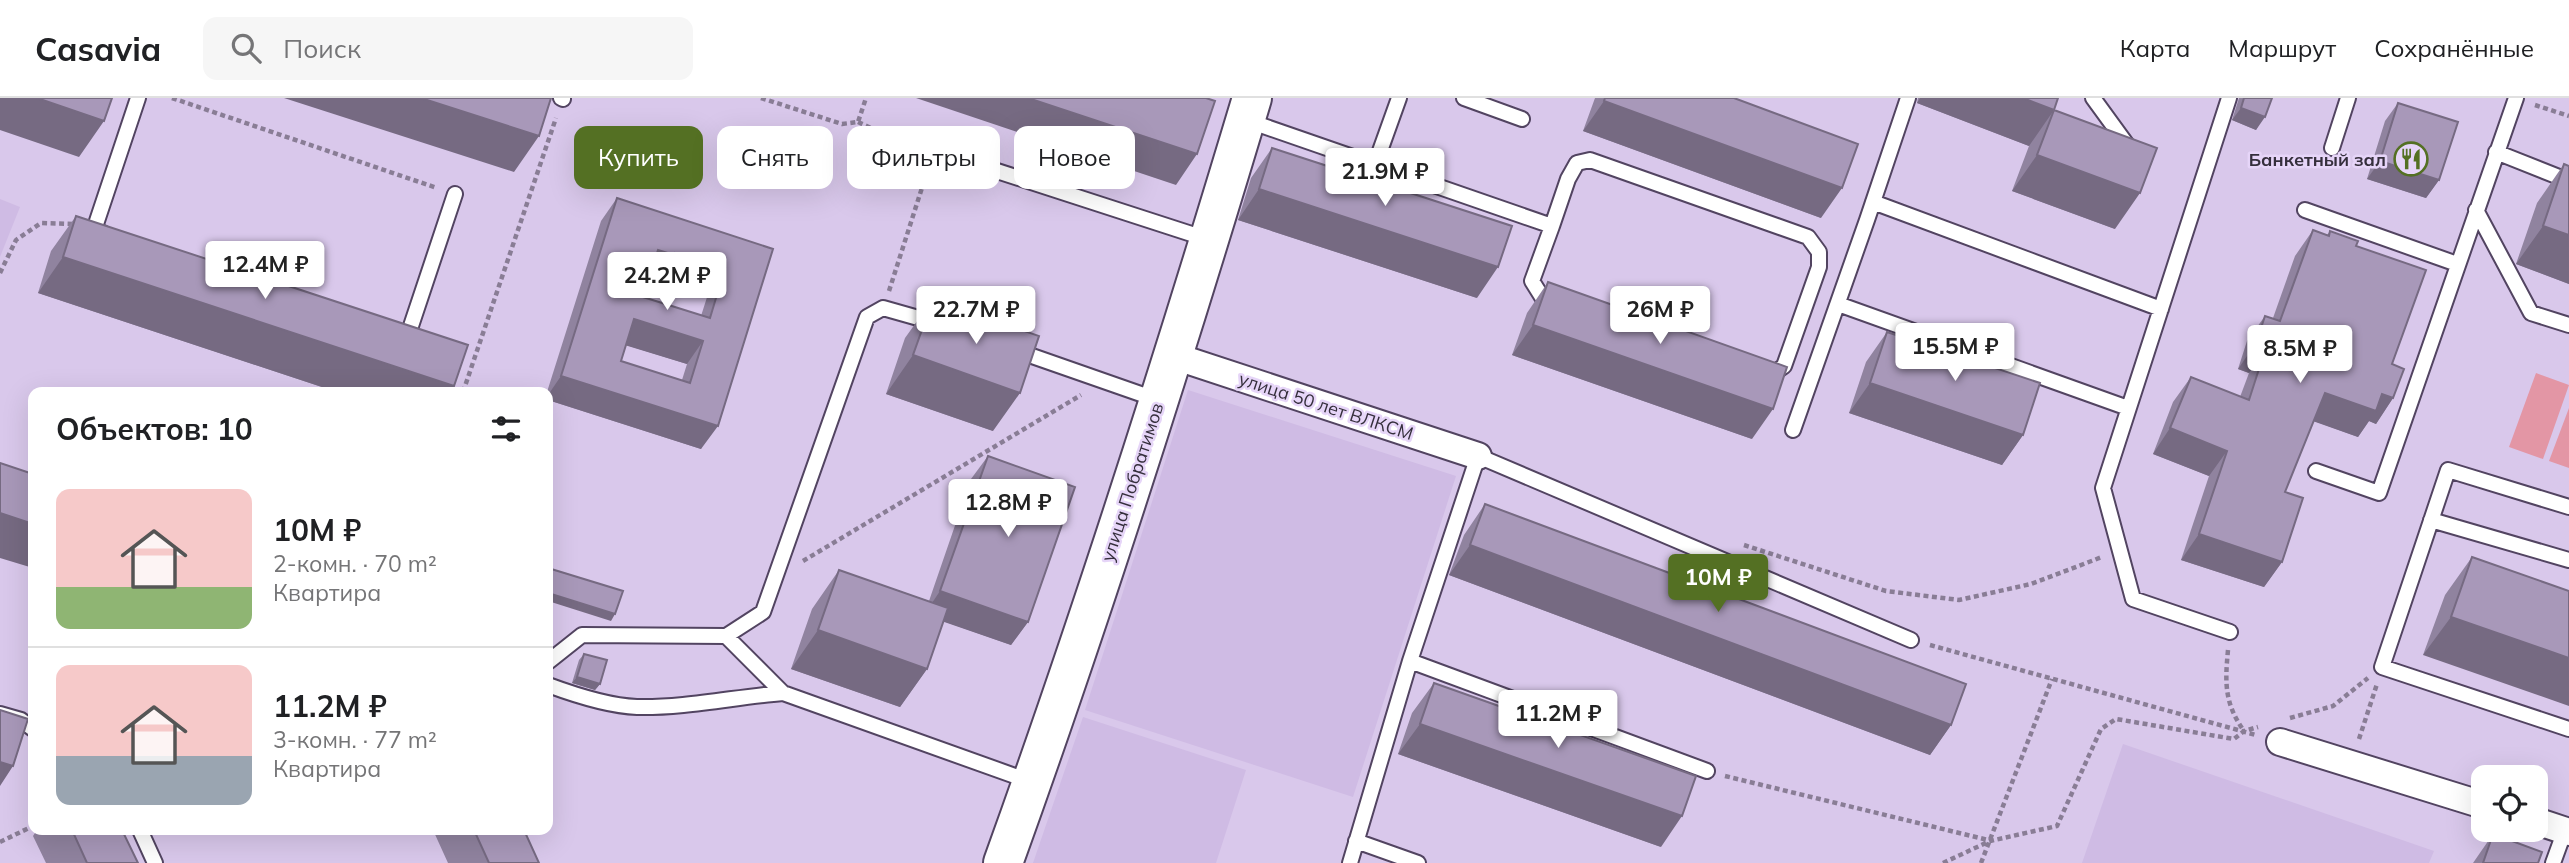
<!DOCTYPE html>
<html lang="ru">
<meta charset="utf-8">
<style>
:root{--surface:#fff;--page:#f6f6f6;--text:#202124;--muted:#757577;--line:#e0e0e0;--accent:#547023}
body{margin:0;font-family:Mulish,sans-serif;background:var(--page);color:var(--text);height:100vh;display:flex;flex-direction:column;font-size:26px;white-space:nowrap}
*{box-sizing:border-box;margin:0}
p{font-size:23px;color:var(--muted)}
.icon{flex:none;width:38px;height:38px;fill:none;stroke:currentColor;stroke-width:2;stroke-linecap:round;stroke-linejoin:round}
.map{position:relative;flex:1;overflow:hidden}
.details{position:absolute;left:28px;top:289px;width:525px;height:448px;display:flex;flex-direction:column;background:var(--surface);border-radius:14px;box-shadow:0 7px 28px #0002}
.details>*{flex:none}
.hud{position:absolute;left:574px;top:28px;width:665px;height:63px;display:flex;gap:14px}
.tools{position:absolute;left:2471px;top:667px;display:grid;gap:14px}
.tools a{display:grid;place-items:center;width:77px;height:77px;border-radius:14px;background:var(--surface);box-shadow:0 7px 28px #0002;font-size:35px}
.price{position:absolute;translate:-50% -60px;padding:0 16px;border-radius:7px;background:#fff;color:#222;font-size:23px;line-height:46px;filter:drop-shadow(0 2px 4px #0008)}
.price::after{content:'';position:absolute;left:50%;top:42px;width:21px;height:16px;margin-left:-10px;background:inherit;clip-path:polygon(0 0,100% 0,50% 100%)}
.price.selected{background:var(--accent);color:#fff}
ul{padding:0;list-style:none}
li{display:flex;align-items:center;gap:21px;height:175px;padding:0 28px}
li+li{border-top:2px solid var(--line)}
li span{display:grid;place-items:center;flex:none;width:196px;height:140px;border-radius:14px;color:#555}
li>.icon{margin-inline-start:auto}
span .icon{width:84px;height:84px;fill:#fffc;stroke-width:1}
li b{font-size:30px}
h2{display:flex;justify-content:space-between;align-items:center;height:84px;padding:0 28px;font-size:30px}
.tag{padding:0 24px;border-radius:14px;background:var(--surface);box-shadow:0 7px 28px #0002;font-size:24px;line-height:63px}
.tag.selected{background:var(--accent);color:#fff}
header{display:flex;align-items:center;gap:42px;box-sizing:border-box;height:98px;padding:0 35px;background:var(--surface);border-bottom:2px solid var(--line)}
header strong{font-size:33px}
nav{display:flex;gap:38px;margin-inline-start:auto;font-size:24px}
.search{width:490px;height:63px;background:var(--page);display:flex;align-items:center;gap:18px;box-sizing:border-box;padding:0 24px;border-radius:14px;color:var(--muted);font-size:26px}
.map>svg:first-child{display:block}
</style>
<header>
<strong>Casavia</strong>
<div class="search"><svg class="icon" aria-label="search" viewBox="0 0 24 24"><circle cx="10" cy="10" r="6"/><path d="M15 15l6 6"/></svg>Поиск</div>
<nav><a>Карта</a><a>Маршрут</a><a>Сохранённые</a></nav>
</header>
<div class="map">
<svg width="2569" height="765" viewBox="0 0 2569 765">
<rect width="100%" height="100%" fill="#d9c8eb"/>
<path fill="#cfbbe4" d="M0,101L20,109L0,159Z
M1188,292L1456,378L1353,699L1085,612Z
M1083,619L1246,672L1216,765H1033Z
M2123,646L2434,753L2429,765H2082Z"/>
<path fill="#e396a5" d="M2536,275L2569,287L2543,361L2509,349Z
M2569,310V370L2549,363Z"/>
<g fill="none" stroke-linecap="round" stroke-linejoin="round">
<defs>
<path id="lane" d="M561,0L563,1
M1464,0L1522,21
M2093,0L2128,48
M2229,0L2103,390L2133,501L2230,534
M1246,22L1552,128L1568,81L1577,65L1590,62L1808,139L1819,154V169L1784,268L1770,278
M892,39L1207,141
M2332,50L2348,0
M2496,54L2569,83
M1375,67L1399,0
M1873,104L2161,211
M2305,112L2457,166
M2476,112L2531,215L2569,227
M1552,128L1532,183L1542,199L1556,204
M103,135L94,132L138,0
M1838,206L2128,310
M401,235L408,237L455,96
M1015,252L1158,302
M1793,332L1867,122L1908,0
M2316,373L2379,395L2516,0
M2569,409L2448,372L2382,569L2569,631
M2431,422L2569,462
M726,538L763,514L867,219L883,210L936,225
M1410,563L1707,673
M548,564L582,537L726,538L783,595C735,599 685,610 637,609C608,608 575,597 548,587
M783,595L1029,683
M0,616L21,622L33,631
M140,732L155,765
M1356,743L1418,765
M1350,765L1410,563L1478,358L1911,542
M2553,765L2565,732"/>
<path id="street" d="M1174,258L1478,358
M2280,644L2483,707
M2536,723L2569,734"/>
<path id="secondary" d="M1003,765C1094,513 1175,257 1252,0"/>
</defs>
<use href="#lane" stroke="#524461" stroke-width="18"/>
<use href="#street" stroke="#524461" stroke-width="30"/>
<use href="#secondary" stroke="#524461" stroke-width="42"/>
<path stroke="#897d95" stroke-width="4.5" stroke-dasharray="5 3.5" stroke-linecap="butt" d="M172,0L437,90
M761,0L842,26L858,24L866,0
M2535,7L2569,18
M858,24L875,32
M0,175L16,142L41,125L74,126
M889,193L928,71
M463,294L556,20
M1744,447L1886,493L1959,502L2031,486L2102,459
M803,463L1081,297
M1930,547L2256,637
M2228,552C2225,584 2224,605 2244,633
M2290,620L2333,608L2368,580
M2359,641L2377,586
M1725,678L1988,742
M0,744L33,728
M1943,765L1990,743L2057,728L2101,631L2116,621L2234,641L2244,633L2258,629
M1981,765L2052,581"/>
<use href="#lane" stroke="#fff" stroke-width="14"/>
<use href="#street" stroke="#fff" stroke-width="26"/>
<use href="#secondary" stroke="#fff" stroke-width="38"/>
</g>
<path fill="#90839f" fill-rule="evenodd" d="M1595,0H1734L1821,120L1583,33Z
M1918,0H2058L2054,12L2115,131L2012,93L2029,48L1917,5Z
M2239,0H2272L2256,32L2232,22Z
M2398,5L2439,82L2426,100L2367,81L2385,23Z
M1272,50L1477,200L1238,122L1251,80Z
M2564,66L2569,186L2516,166L2537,105Z
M617,100L773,151L701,351L548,302L547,294L601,123ZM650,178L658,180L660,178L709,193L701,218L643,199ZM626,247L687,266L682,282L621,263Z
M76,118L454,288L450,294H337L38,195L51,153Z
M2313,132L2327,137L2330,133L2356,148L2392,266L2393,300L2376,326L2369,323L2358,339L2314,323L2285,394L2282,464L2264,489L2181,462L2209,378L2153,356L2173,304L2191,279L2240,299L2249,275L2238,271L2247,243L2265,218L2273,220L2295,158Z
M1548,184L1752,341L1512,257L1527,215Z
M933,201L993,333L886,296L905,240Z
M1887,234L2023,337L2002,367L1849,315L1866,264Z
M988,358L1028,524L1011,547L943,523L927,571L900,609L791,571L812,511L839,472L929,503L971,381Z
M1485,406L1951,627L1930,657L1449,477L1464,437Z
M2472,459L2569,493L2423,557L2445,497Z
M584,556L600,586L595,592L572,585L579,562Z
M1434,585L1661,749L1398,656L1412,615Z
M37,732H122L138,765H46L33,738Z
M433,732H524L539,765H448Z
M2493,736L2538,765H2473Z"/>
<path fill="#766a82" d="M0,0H37L104,23L79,59L0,32Z
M284,0H421L539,38L514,74Z
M916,0H1028L1197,56L1176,87Z
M1920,0H2023L2054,12L2029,48L1917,5Z
M1604,3L1842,90L1821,120L1583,33Z
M2241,10L2265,19L2256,32L2232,22Z
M2037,57L2140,95L2115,131L2012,93Z
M2380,63L2439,82L2426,100L2367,81Z
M1259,91L1498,169L1477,200L1238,122Z
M2543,128L2569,137V186L2516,166Z
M658,152L675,155L725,170L709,193L660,178L658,180L641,175Z
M63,159L454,288L450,294H337L38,195Z
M634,221L703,243L687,266L618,245Z
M1533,227L1773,311L1752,341L1512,257Z
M2256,245L2266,249L2249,275L2238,271Z
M913,257L1020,295L993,333L886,296Z
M561,278L718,328L701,351L548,302V297Z
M1870,285L2023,337L2002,367L1849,315Z
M2325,295L2382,296L2393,300L2376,326L2369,323L2358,339L2307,321Z
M2170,330L2227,353L2209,378L2153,356Z
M0,415L33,426V470L0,460Z
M2199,436L2282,464L2264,489L2181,462Z
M1470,447L1951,627L1930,657L1449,477Z
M940,493L1028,524L1011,547L924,517Z
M548,495L615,516L611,523L548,503Z
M2451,519L2569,560V608L2423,557Z
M818,532L927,571L900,609L791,571Z
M577,579L600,586L595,592L572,585Z
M1420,626L1682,718L1661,749L1398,656Z
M0,664L13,668L0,688Z"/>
<path fill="#a898b9" stroke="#766a82" stroke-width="2" fill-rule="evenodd" d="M37,0H112L104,23Z
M421,0H551L539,38Z
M1028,0H1206L1215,3L1197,56Z
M1605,0H1734L1858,46L1842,90L1604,3Z
M2023,0H2058L2054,12Z
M2244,0H2272L2265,19L2241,10Z
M2398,5L2458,24L2439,82L2380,63Z
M2054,12L2157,50L2140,95L2037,57Z
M1272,50L1512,128L1498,169L1259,91Z
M2564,66L2569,68V137L2543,128Z
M617,100L773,151L718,328L561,278ZM658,152L674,157L675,155L725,170L710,220L643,199ZM634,221L703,243L690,285L621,263Z
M76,118L468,247L454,288L63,159Z
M2313,132L2329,138L2330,133L2358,143L2356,148L2426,172L2392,266L2404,271L2393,300L2382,296L2376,313L2325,295L2285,394L2303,400L2282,464L2199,436L2227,353L2170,330L2191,279L2249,302L2266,249L2256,245L2265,218L2280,223Z
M1548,184L1787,269L1773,311L1533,227Z
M933,201L1039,238L1020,295L913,257Z
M1887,234L2040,285L2023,337L1870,285Z
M988,358L1075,389L1028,524L940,493Z
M0,365L33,376V426L0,415Z
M1485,406L1966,586L1951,627L1470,447Z
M2472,459L2569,493V560L2451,519Z
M548,470L623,493L615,516L548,495Z
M839,472L948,510L927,571L818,532Z
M584,556L607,562L600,586L577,579Z
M1434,585L1696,678L1682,718L1420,626Z
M0,612L28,621L13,668L0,664Z
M72,732H122L138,765H87Z
M474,732H524L539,765H489Z
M2493,736L2542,754L2538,765H2483Z"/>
<defs>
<symbol id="restaurant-ring" viewBox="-11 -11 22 22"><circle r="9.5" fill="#e6d5f8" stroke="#547023" stroke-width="1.5"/><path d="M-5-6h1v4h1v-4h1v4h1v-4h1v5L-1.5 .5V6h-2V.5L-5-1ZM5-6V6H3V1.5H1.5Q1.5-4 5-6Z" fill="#547023"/></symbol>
</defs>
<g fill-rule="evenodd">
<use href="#restaurant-ring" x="2392" y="42" width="38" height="38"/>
</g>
<g text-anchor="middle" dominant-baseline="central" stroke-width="5" stroke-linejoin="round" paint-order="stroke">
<g font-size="18" font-weight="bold" fill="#352f3c" stroke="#e6d5f8" text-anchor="end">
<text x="2386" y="61">Банкетный зал</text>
</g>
<g font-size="18" fill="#352f3c" stroke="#e6d5f8">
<text transform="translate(1326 308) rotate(18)">улица 50 лет ВЛКСМ</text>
<text transform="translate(1132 384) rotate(-72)">улица Побратимов</text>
</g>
</g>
</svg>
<div class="tools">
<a><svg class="icon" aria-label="locate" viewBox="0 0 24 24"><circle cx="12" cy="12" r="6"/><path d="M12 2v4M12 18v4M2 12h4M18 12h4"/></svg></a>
</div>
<b class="price" style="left:1385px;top:110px">21.9M ₽</b>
<b class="price" style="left:265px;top:203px">12.4M ₽</b>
<b class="price" style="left:667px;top:214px">24.2M ₽</b>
<b class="price" style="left:976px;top:248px">22.7M ₽</b>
<b class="price" style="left:1660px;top:248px">26M ₽</b>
<b class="price" style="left:1955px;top:285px">15.5M ₽</b>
<b class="price" style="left:2300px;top:287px">8.5M ₽</b>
<b class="price" style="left:1008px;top:441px">12.8M ₽</b>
<b class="price selected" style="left:1718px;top:516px">10M ₽</b>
<b class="price" style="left:1558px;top:652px">11.2M ₽</b>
<div class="hud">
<a class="tag selected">Купить</a>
<a class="tag">Снять</a>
<a class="tag">Фильтры</a>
<a class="tag">Новое</a>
</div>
<section class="details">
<h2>Объектов: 10<svg class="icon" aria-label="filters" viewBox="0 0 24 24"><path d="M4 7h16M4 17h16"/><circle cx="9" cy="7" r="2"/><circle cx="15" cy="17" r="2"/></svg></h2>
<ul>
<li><span style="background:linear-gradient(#f6c9c9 70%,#8fb573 0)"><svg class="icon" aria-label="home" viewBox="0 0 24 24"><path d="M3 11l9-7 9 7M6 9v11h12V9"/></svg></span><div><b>10M ₽</b><p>2-комн. · 70 m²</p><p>Квартира</p></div></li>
<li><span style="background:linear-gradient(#f6c9c9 65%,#9aa5b1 0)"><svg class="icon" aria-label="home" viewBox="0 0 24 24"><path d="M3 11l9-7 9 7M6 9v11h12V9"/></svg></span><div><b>11.2M ₽</b><p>3-комн. · 77 m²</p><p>Квартира</p></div></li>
</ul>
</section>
</div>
